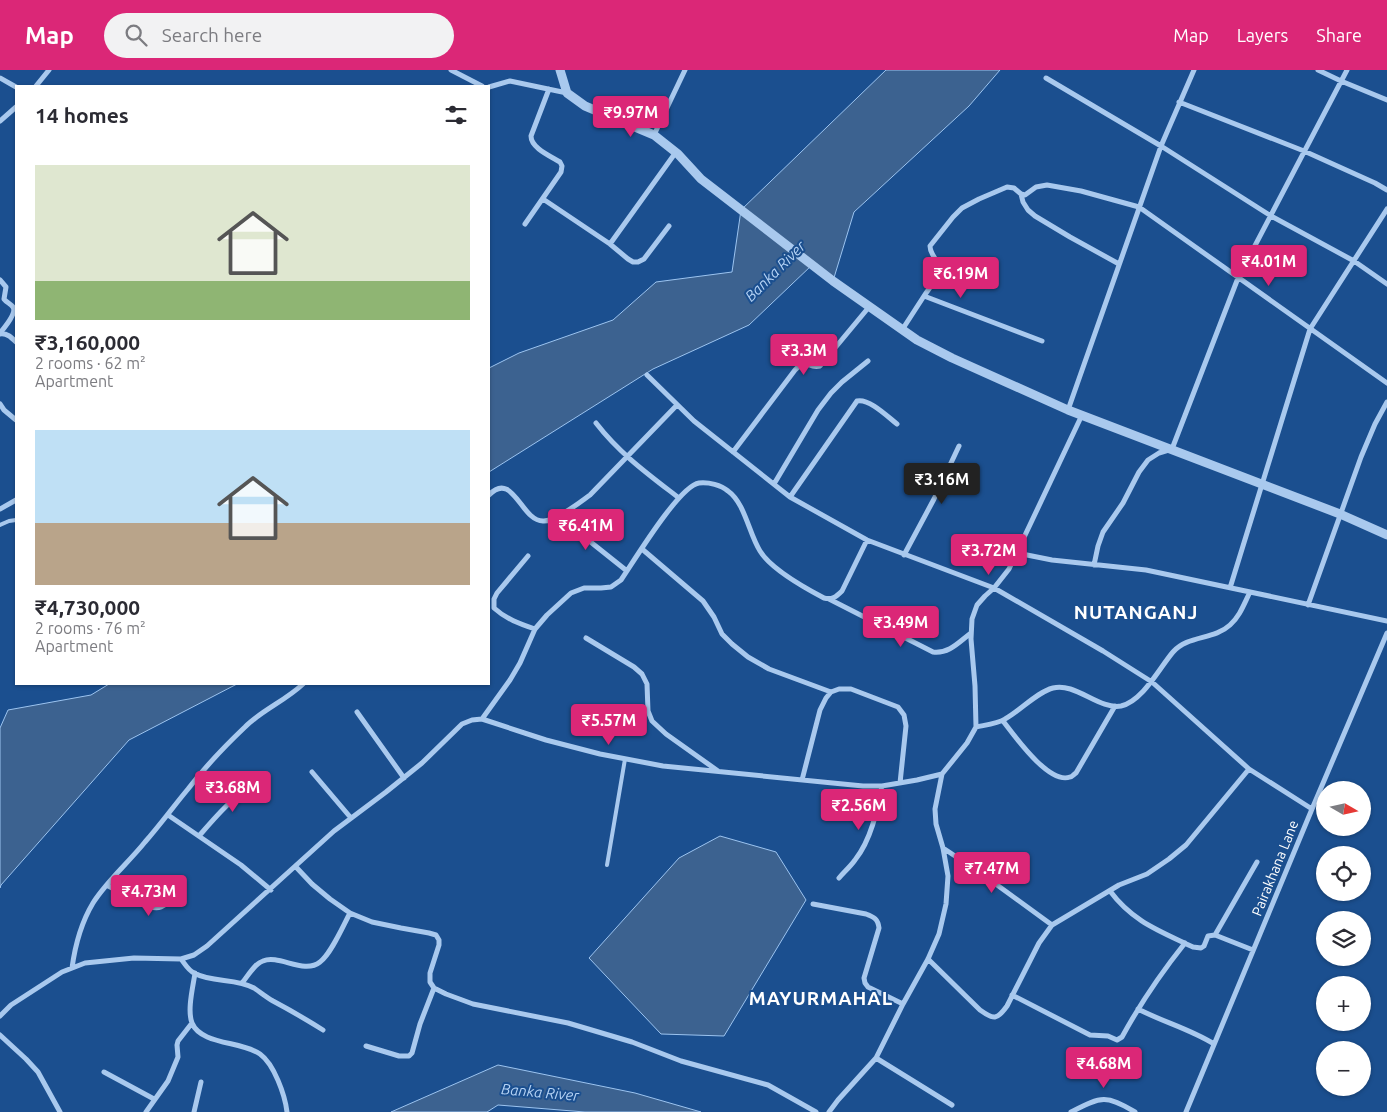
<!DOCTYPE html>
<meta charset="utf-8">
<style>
:root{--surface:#fff;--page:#f2f2f3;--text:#2b2b33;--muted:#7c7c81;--accent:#db2777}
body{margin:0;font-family:Ubuntu,sans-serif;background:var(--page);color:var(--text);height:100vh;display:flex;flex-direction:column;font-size:19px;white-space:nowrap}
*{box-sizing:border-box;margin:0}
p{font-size:16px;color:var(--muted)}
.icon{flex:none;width:28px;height:28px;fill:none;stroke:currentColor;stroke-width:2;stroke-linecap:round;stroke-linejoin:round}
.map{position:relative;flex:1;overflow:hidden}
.details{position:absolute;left:15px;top:15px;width:475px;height:600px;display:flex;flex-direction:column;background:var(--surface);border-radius:0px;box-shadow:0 1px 4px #0004}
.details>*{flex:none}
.needle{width:32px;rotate:99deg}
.buttons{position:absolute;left:1316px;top:711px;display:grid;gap:10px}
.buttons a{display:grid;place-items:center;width:55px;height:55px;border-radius:50%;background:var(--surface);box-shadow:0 1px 4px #0004;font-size:25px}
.price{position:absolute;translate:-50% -42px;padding:0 11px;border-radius:5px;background:var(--accent);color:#fff;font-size:16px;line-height:32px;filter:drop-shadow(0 1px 2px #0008)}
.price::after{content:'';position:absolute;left:50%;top:30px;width:15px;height:11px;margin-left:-8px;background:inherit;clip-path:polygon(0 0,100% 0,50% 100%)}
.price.current{background:#222;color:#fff}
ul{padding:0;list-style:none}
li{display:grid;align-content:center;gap:10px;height:265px;padding:0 20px}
li span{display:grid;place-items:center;height:155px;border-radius:0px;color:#555}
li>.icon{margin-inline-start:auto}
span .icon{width:90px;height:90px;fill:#fffc;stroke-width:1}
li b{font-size:21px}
h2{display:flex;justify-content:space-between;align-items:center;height:60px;padding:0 20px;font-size:21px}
header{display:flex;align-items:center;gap:30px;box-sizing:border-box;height:70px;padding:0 25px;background:var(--accent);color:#fff}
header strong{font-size:24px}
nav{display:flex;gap:28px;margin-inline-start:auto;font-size:18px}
.search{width:350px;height:45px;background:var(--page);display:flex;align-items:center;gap:12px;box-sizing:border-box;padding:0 18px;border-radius:28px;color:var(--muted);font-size:19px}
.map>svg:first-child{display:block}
</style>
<header>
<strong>Map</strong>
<div class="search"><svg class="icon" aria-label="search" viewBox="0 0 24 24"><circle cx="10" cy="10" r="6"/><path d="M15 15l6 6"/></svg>Search here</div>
<nav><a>Map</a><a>Layers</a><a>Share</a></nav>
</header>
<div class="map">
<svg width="1387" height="1042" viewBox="0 0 1387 1042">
<rect width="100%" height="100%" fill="#1b4f8f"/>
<path fill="#3c6290" stroke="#9cc4f0" d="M886,0H1000L969,36L854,142L833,211L812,195L749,255L653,299L489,402V298L519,283L613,250L656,212L732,202L741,140Z
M109,614H237L129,670L1,815L0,818V658L8,640L91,625Z
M720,766L776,782L806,830L724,966L661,964L589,888L679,788Z
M498,995L635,1023L701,1042H585L498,1035L487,1042H391Z"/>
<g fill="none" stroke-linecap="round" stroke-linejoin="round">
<path stroke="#a9c9ee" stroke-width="4" d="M0,455L9,451L16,450
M607,795L625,689"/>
<path stroke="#a9c9ee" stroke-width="5" d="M451,0L482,16
M1318,0L1341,11L1387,30
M0,8L16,17
M1046,8L1161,76L1271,146L1354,191L1387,214
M36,16L49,0
M489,17L510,11L567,23
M1179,32L1304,81L1375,113L1387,120
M0,51L16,37
M654,65L685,0
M1021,124L1023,132L1028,140L1035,146L1070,167L1119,194
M543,129L610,174L628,189L633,192H638L644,189L669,156
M525,154L561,102L562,96L560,92C550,86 531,78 531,66L549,19
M610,174L676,82
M0,210L6,217L4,229C6,232 11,234 13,237C17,243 4,258 0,263
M924,226C931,215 944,203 936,190C933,185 930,182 930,176L953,147L962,138L979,129L1007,117L1014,118L1021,124L1025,125L1036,117L1047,115L1081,121L1139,137L1387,313
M902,260L924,226L1042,271
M0,264C7,263 11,267 16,272
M647,305L694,351L790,427L867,470L994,518L1103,581L1152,612L1249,699L1312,739
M0,334L4,340L16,350
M1068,340L1161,76L1194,0
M596,353C620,384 648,404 679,428
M733,382L795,300C808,287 807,299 820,296L869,237
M774,414L818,340L831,323L842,312L868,291
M489,425C513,400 521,451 543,451C555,452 580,432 590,425L677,335
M790,427L857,331C869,328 888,347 897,354
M0,439L16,430
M558,446L627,501
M642,479L703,531L714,547L722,564L732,574L748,587L769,599L831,622
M1017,483L1052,490L1146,500L1387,551
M904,485L934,429L959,376
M528,486L497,523L494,529V538C506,549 520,554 535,559
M1094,495L1098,476L1103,462L1123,433L1139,402L1148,390L1159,383L1172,379L1238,208L1347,0
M1230,518L1310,259L1387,139
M829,529L933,582C949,584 959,572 971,563
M1308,535L1361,387L1375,354L1387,332
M586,568L634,597L642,604L647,614L648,641L652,651L666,664L718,701
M357,642L404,708
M482,649L510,610L520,593L535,559L547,545L571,523L584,518H601L611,517L621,510C634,491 679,416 699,413C709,412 721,415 728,421C745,433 749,464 760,481C771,499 805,518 824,528C832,530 836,527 842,521L867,470
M1003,651C1014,665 1049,715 1070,707C1072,707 1074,704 1076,703L1115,636
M976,657C985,655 997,654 1005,649C1020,641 1037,622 1053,618C1075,612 1099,640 1121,636C1143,631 1160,597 1173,582C1188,565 1214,570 1230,555C1240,546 1244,534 1250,522
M312,702L351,748
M802,710L820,640L826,628L831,622L839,619H851L898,637L904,645L906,656L900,713
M168,745L241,795L271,820
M199,766C217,745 235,725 258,710
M943,778L982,804L1052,855
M296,797L312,814L330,829L350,843L372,852L401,858L429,863L436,865L439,870V875L430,903V912L434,918L446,924L473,934L568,953L632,972L681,991L768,1015L816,1042
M839,808C844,802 850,797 855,790C871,770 877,741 882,716
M107,815C119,822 148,842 161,837C170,833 177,822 183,815
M1110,821C1133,852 1160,861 1193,877L1201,878L1204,876L1208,866L1215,865L1253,880
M813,834L866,844C874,847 878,849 879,858L864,908L865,913L868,917L903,934
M1215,865L1257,792
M181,889C185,894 188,900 194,903C212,913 236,908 254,918C260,922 266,927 273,931C290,940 307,950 323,960
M928,889L980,940C994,950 997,950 1007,936L1039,873L1052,855L1119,815L1147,804L1169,789L1186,775L1249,699
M72,898C75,876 81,853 93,833C106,812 129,792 145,772C160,755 173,737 188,719C205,697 225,676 245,657C262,640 285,631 303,614
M195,903C193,917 187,940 192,953C201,975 242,971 260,984C274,994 285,1025 287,1042
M242,913C248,906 254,894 263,891C279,884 304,905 320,892C331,884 343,856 350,843
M1012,925L1090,965L1108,966L1117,970L1122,967C1140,934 1161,903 1185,873
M1138,939C1163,952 1190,959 1214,974
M0,946L11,935L62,902L85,893L134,888L181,889L194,885L207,876L334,761L386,722L422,693L462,654L472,650L482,649L546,670L600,684L663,696L863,716H882L917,710L942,704L967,673L976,657L975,616L971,569L972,549L977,535L985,526L994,518L1009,499L1082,345
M0,965L26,989L38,1002L60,1042
M366,976L399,986H409L412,983L420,954L434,918
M876,988L952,1035
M104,1002L154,1029
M146,1042L168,1011L178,987L177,975L178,971L192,953
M194,1042L201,1012
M829,1042L838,1030L876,988L903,934L928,889L939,864L946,834L948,806L943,778L936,754L935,739L942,704
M1071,1042C1101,1027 1105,1024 1135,1042
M1186,1042L1312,739L1387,563"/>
<path stroke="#a9c9ee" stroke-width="9" d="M560,0L567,23L585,36L654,65L678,84L701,109L833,211L917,270L952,288L1068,340L1340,444L1387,465"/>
</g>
<g text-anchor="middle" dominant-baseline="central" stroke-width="4" stroke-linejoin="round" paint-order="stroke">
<g font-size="14" fill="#fff" stroke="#1b4f8f">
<text transform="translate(1275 798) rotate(-68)">Pairakhana Lane</text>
</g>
<g font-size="15" font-style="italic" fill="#b5d3f5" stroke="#1b4f8f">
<text transform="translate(775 201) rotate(-45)">Banka River</text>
<text transform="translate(540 1022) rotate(5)">Banka River</text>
</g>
<g font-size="19" font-weight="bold" letter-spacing="1" fill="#fff" stroke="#1b4f8f">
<text x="1136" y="542">NUTANGANJ</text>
<text x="821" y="928">MAYURMAHAL</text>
</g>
</g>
</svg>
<div class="buttons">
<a><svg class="needle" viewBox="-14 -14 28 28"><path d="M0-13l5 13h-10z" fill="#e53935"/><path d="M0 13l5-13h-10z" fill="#7c7c81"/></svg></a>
<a><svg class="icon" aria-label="locate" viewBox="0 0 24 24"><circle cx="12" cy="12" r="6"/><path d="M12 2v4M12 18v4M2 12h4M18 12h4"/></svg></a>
<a><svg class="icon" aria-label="layers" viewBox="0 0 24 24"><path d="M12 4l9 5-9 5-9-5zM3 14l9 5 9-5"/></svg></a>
<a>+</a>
<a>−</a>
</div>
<b class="price" style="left:631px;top:68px">₹9.97M</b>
<b class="price" style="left:1269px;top:217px">₹4.01M</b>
<b class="price" style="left:961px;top:229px">₹6.19M</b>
<b class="price" style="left:804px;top:306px">₹3.3M</b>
<b class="price current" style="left:942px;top:435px">₹3.16M</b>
<b class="price" style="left:586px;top:481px">₹6.41M</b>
<b class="price" style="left:989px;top:506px">₹3.72M</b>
<b class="price" style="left:901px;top:578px">₹3.49M</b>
<b class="price" style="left:609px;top:676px">₹5.57M</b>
<b class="price" style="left:233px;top:743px">₹3.68M</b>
<b class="price" style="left:859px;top:761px">₹2.56M</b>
<b class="price" style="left:992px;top:824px">₹7.47M</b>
<b class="price" style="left:149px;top:847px">₹4.73M</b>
<b class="price" style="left:1104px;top:1019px">₹4.68M</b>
<section class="details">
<h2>14 homes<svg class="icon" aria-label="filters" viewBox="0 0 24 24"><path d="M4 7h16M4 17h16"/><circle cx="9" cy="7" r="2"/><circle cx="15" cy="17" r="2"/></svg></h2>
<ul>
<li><span style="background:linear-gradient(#dfe7d0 75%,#8fb573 0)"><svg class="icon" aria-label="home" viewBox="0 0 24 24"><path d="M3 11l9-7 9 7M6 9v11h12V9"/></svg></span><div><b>₹3,160,000</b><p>2 rooms · 62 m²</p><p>Apartment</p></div></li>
<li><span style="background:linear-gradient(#bfe0f5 60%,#b9a48a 0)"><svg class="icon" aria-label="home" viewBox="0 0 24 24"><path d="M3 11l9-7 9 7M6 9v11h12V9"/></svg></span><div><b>₹4,730,000</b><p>2 rooms · 76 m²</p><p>Apartment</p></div></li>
</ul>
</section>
</div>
